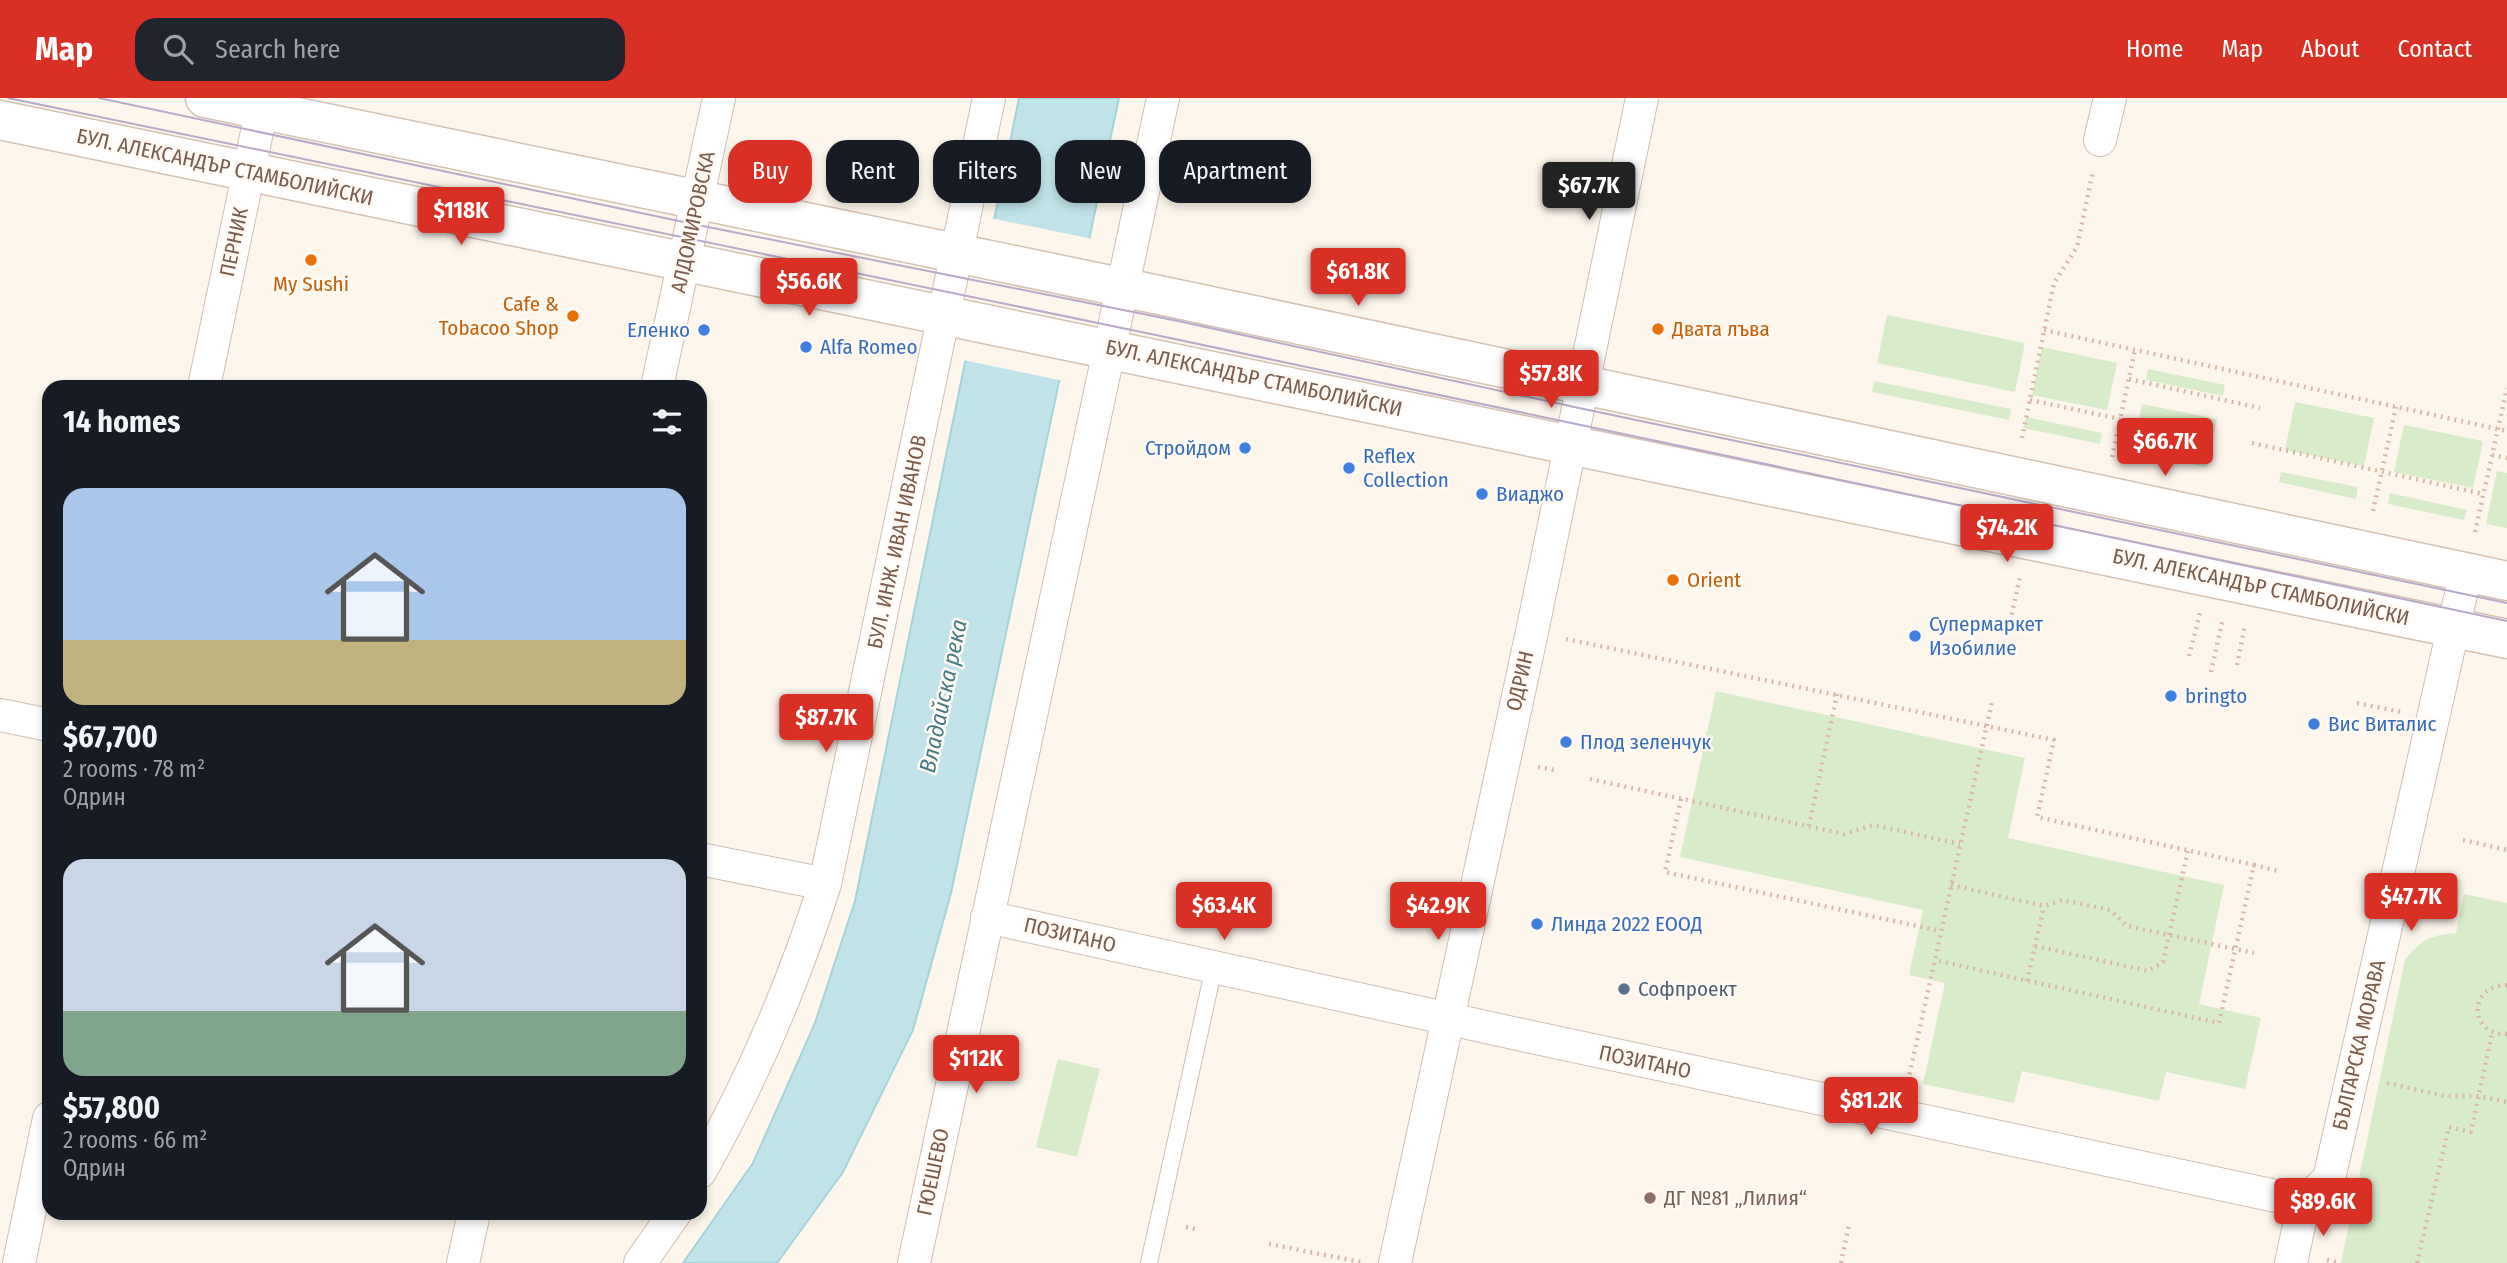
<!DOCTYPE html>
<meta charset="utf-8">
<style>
:root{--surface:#171b24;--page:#20242c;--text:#f1f3f6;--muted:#9ea1a6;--accent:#d93025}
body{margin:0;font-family:"Fira Sans Condensed",sans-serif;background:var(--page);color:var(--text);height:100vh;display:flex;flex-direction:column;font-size:26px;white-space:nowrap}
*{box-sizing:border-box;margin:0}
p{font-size:23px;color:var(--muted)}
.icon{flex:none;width:38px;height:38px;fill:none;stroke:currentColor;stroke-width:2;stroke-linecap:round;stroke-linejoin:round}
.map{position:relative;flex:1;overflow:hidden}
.sheet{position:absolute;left:42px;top:282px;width:665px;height:840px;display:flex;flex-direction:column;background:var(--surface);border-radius:21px;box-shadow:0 4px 10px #0003}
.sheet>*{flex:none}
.guide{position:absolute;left:728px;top:42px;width:665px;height:63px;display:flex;gap:14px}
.price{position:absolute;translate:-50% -60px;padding:0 16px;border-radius:7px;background:var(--accent);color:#fff;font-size:23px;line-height:46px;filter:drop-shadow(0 2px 4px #0008)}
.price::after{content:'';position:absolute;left:50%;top:42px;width:21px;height:16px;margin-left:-10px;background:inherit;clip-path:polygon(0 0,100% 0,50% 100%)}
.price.on{background:#222;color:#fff}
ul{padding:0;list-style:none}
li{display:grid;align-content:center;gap:14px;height:371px;padding:0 21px}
li span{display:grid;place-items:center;height:217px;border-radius:21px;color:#555}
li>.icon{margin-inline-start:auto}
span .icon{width:126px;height:126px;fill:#fffc;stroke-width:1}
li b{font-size:30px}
h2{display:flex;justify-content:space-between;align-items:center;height:84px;padding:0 21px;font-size:30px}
.chip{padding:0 24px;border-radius:21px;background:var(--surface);box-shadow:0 4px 10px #0003;font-size:24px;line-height:63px}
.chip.on{background:var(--accent);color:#fff}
header{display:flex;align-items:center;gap:42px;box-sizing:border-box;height:98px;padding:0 35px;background:var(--accent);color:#fff}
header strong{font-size:33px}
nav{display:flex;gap:38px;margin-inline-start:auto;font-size:24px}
.search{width:490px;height:63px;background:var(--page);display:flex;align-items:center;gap:18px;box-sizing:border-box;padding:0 24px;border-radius:21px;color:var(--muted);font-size:26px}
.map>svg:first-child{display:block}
</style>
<header>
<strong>Map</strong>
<div class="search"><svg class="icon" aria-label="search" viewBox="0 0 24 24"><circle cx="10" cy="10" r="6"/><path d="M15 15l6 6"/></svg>Search here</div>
<nav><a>Home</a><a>Map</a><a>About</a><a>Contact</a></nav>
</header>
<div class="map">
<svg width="2507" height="1165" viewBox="0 0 2507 1165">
<rect width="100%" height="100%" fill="#fdf6ec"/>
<path fill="#d8ecc9" d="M1887,217L2025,245L2015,294L1877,265Z
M2042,249L2117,265L2107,312L2032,297Z
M2148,271L2225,287L2223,298L2146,282Z
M1874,283L2011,311L2009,322L1872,294Z
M2295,304L2374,320L2364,368L2285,352Z
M2142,306L2217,321L2207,369L2132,354Z
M2026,319L2102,335L2100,346L2023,330Z
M2404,327L2483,343L2473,390L2394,374Z
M2497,373L2507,375V430L2486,426Z
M2281,374L2358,389L2356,401L2279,384Z
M2390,395L2467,412L2464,422L2388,406Z
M1716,593L2025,660L2008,740L2224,787L2199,906L2261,920L2245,991L2166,974L2159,1003L2022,973L2014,1005L1923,986L1945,885L1909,877L1923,812L1680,759Z
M2464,796L2507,805V1165H2341L2405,862C2420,842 2431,837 2456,835Z
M1058,961L1100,971L1077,1059L1036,1049Z"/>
<path fill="#bfe3e8" stroke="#a5d3da" stroke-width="2" d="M1019,0H1119L951,795L913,932L843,1074L777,1165H683L753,1065L815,925L855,803Z"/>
<path fill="#fdf6ec" d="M990,120L1093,141L1064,283L963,262Z"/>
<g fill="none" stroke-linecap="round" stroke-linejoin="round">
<defs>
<path id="service" d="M1149,1165L1214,869"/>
<path id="minor" d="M2100,42L2110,0
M204,289L264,0
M657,289L719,0
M0,617L49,627
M700,761L825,786
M987,819L1513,935L2304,1104
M700,1074C752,982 793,887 825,786L989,0
M19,1165L49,1020
M463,1165L474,1115
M640,1165L675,1115
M914,1165L1163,0
M1395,1165L1532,534L1642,0
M2291,1165L2304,1104L2329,1081L2466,474"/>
<path id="secondary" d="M205,0L1159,197L2507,483
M0,22L2507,541"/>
</defs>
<use href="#service" stroke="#d1beb0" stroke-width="18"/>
<use href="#minor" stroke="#d1beb0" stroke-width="34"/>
<use href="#secondary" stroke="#d6c0b0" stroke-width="41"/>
<path stroke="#d9b8a5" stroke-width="4.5" stroke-dasharray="2 5" stroke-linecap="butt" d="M2044,232L2507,333
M2129,281L2260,310
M2030,302L2120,321
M2022,340L2054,185L2077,149L2093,73
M2252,345L2483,396
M2492,357L2507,360
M2112,359L2135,252
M2373,413L2396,309
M2475,434L2507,290
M2007,537L2020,479
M1566,541L2054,642L2037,719L2254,767L2219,925L1934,862
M2189,558L2200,515
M2237,567L2245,527
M2211,574L2223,520
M2357,605L2401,614
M1538,669L1554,672
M1590,681L1844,736L1873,727L1960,746
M1681,701L1665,774L1941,833
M1809,728L1837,596
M2463,742L2507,752
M2254,767L2278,773
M1951,787L2044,808L2062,802L2110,812L2127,828L2254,855
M2035,848L2148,873L2163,864L2188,752
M2027,883L2044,808
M2507,887C2467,887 2469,938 2507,936
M1908,983L1992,604
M2387,985L2445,998H2479L2507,1004
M1186,1129L1199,1132
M1269,1146L1361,1164
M2327,1162L2340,1165
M1841,1165L1849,1126
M2417,1165L2449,1029L2471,1034L2492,935"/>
<use href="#service" stroke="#fff" stroke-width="16"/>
<use href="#minor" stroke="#fff" stroke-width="32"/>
<use href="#secondary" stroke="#fff" stroke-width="38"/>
<path stroke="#b9a8c9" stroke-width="2" d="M8,0L1151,236L2507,523
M99,0L693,126L1178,223L1579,310L2507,505"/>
</g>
<g fill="#e8710a" stroke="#fffaf3" stroke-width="2.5">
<circle cx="311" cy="162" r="7"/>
<circle cx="573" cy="218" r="7"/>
<circle cx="1658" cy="231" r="7"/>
<circle cx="1673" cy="482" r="7"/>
</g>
<g fill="#3f7fe0" stroke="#fffaf3" stroke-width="2.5">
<circle cx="704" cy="232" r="7"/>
<circle cx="806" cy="249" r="7"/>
<circle cx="1245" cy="350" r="7"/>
<circle cx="1349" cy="370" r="7"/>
<circle cx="1482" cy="396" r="7"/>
<circle cx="1915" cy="538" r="7"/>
<circle cx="2171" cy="598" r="7"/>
<circle cx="2314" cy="626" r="7"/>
<circle cx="1566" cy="644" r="7"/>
<circle cx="1537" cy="826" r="7"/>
</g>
<circle fill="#5c6f8a" stroke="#fffaf3" stroke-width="2.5" cx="1624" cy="891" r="7"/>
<circle fill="#8d6e63" stroke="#fffaf3" stroke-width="2.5" cx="1650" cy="1100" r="7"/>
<g text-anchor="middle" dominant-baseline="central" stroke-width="5" stroke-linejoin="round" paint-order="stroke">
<g font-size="21" fill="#7a5c4d" stroke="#fffaf3">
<text transform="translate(225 69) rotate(12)">БУЛ. АЛЕКСАНДЪР СТАМБОЛИЙСКИ</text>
<text transform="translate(693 124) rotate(-78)">АЛДОМИРОВСКА</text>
<text transform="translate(234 144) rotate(-78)">ПЕРНИК</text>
<text transform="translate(1254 280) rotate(12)">БУЛ. АЛЕКСАНДЪР СТАМБОЛИЙСКИ</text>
<text transform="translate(897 444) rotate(-78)">БУЛ. ИНЖ. ИВАН ИВАНОВ</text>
<text transform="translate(2261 489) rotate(12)">БУЛ. АЛЕКСАНДЪР СТАМБОЛИЙСКИ</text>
<text transform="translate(1520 583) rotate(-77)">ОДРИН</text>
<text transform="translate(1070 837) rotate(13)">ПОЗИТАНО</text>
<text transform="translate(2359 947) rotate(-77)">БЪЛГАРСКА МОРАВА</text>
<text transform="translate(1645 964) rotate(12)">ПОЗИТАНО</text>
<text transform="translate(933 1074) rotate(-78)">ГЮЕШЕВО</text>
</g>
<g font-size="21" fill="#c56008" stroke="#fffaf3" text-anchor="start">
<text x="311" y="186" text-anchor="middle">My Sushi</text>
<text x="559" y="206" text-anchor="end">Cafe &amp;<tspan x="559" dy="24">Tobacoo Shop</tspan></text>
<text x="1672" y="231">Двата лъва</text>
<text x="1687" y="482">Orient</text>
</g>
<g font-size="21" fill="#366cbe" stroke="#fffaf3" text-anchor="start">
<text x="690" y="232" text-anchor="end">Еленко</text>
<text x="820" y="249">Alfa Romeo</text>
<text x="1231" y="350" text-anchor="end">Стройдом</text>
<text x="1363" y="358">Reflex<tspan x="1363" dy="24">Collection</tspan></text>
<text x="1496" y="396">Виаджо</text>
<text x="1929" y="526">Супермаркет<tspan x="1929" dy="24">Изобилие</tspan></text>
<text x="2185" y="598">bringto</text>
<text x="2328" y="626">Вис Виталис</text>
<text x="1580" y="644">Плод зеленчук</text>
<text x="1551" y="826">Линда 2022 ЕООД</text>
</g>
<g font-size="21" fill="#4e5e75" stroke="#fffaf3" text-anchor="start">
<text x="1638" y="891">Софпроект</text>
</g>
<g font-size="21" fill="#785e54" stroke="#fffaf3" text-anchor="start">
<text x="1664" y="1100">ДГ №81 „Лилия“</text>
</g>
<g font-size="23" font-style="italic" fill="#437c86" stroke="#fffaf3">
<text transform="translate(943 598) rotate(-78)">Владайска река</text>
</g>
</g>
</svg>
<b class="price on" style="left:1589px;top:124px">$67.7K</b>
<b class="price" style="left:461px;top:149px">$118K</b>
<b class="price" style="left:1358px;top:210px">$61.8K</b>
<b class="price" style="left:809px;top:220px">$56.6K</b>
<b class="price" style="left:1551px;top:312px">$57.8K</b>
<b class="price" style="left:2165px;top:380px">$66.7K</b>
<b class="price" style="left:2007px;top:466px">$74.2K</b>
<b class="price" style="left:826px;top:656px">$87.7K</b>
<b class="price" style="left:2411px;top:835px">$47.7K</b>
<b class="price" style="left:1224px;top:844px">$63.4K</b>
<b class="price" style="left:1438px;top:844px">$42.9K</b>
<b class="price" style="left:976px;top:997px">$112K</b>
<b class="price" style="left:1871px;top:1039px">$81.2K</b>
<b class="price" style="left:2323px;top:1140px">$89.6K</b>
<div class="guide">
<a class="chip on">Buy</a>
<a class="chip">Rent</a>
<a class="chip">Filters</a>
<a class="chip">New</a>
<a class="chip">Apartment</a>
</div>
<section class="sheet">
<h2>14 homes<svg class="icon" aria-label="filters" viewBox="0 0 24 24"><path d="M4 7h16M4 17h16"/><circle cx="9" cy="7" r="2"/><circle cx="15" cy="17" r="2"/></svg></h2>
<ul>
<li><span style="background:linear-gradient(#a9c7e8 70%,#c2b280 0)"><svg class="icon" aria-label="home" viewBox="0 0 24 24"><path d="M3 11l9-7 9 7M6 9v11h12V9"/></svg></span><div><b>$67,700</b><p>2 rooms · 78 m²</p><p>Одрин</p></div></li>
<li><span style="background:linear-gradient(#c9d6e8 70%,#7fa58c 0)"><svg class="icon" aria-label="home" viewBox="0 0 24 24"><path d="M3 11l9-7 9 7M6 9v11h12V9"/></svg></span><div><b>$57,800</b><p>2 rooms · 66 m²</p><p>Одрин</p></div></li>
</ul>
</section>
</div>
